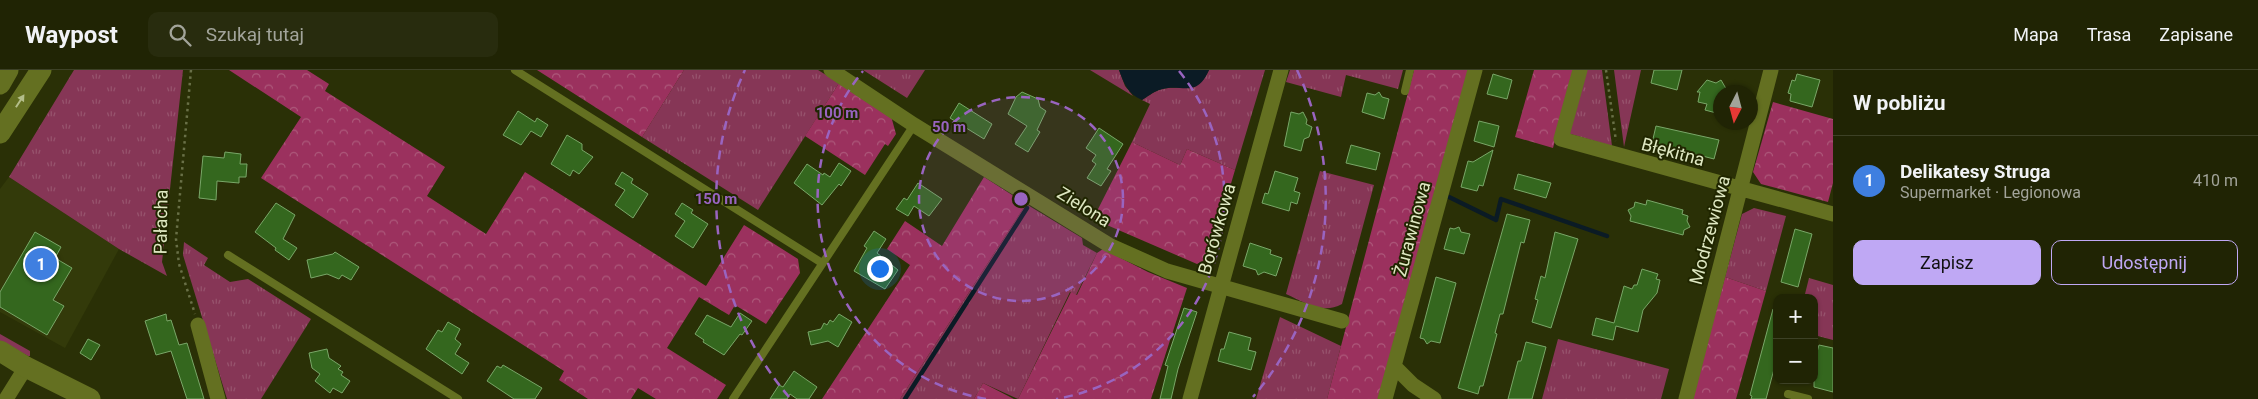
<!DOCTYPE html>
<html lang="pl">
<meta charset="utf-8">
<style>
body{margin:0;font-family:Roboto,sans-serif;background:#282c0e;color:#f1f3f6}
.controls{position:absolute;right:15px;bottom:15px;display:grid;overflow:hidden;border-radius:10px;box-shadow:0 1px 4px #0004}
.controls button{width:45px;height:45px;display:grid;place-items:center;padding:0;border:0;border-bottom:1px solid #3d4126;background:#202404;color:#f1f3f6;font:25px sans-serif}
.compass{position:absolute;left:1713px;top:15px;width:45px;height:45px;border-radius:50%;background:#202404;box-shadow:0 1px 4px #0004;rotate:186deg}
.you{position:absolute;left:879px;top:198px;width:18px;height:18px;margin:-12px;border:4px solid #fff;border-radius:50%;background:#1a73e8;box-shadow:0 0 0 8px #1a73e833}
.badge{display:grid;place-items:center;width:32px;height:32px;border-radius:50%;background:#bfa8f4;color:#fff;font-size:16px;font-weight:700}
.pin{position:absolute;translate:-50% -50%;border:2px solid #fff;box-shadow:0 1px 5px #0006}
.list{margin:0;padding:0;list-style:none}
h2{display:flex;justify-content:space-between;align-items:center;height:65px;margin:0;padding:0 20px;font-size:21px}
h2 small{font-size:16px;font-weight:400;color:#a2a49a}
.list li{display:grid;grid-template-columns:32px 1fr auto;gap:15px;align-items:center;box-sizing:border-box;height:90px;padding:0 20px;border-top:1px solid #3d4126}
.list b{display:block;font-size:19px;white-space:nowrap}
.list p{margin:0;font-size:16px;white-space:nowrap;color:#a2a49a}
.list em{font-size:16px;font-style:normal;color:#a2a49a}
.actions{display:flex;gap:10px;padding:15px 20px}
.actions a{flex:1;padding:11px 0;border:1px solid #bfa8f4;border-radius:10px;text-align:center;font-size:18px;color:#bfa8f4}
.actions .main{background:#bfa8f4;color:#111}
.icon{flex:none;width:28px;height:28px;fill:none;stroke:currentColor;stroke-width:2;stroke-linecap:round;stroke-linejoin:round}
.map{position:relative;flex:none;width:1833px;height:329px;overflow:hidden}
header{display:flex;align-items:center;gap:30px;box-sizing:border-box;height:70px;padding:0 25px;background:#202404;border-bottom:1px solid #3d4126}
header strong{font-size:24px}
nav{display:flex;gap:28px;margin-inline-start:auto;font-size:18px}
.search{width:350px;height:45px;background:#282c0e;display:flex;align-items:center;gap:12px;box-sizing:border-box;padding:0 18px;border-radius:10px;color:#a2a49a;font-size:19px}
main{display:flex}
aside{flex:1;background:#202404}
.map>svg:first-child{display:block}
.built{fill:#333a0a}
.grass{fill:url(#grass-tufts)}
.forest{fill:url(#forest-crowns)}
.water{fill:#0b1b25}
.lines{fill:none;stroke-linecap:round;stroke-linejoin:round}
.stream{stroke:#0b1b25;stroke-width:4.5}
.building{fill:#34671e;stroke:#79a768}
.path{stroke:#697047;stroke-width:2.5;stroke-dasharray:2.5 4;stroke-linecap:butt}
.service{stroke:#647021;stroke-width:8}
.minor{stroke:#647021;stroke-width:15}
.secondary{stroke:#647021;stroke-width:21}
.oneway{fill:#b4be8a}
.ring{fill:none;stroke:#9964c0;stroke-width:2.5;stroke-dasharray:9 6}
.labels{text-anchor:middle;stroke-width:4;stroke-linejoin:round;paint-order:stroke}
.street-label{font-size:18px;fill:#dfe8c2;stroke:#202600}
.centre{fill:#9964c0;stroke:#202600;stroke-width:2.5}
.ring-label{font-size:15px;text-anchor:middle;font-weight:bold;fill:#9964c0;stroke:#202600;stroke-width:4;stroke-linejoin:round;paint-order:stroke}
</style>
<header>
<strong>Waypost</strong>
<div class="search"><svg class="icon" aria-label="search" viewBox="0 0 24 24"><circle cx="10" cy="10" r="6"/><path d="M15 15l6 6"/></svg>Szukaj tutaj</div>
<nav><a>Mapa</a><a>Trasa</a><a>Zapisane</a></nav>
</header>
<main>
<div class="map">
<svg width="1833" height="329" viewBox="0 0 1833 329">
<defs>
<pattern id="grass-tufts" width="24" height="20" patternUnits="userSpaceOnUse" patternTransform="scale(1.25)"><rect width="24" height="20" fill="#863656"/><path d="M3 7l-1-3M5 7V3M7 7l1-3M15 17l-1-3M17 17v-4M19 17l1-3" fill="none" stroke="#97536d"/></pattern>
<pattern id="forest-crowns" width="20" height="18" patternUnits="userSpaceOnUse" patternTransform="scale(1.25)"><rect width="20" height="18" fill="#9b315e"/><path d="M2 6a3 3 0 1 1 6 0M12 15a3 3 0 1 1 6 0" fill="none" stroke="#ad597b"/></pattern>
</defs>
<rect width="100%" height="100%" fill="#2a3006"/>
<!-- built -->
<path class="built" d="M9,107L119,179L65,278L0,242V119Z"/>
<!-- grass -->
<path class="grass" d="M74,0H183L162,192L167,206L119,179L9,107Z
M684,0H818L839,13L758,140L642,67Z
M863,0H925L907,28Z
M1090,0H1119L1125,16L1133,26Z
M1209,0H1265L1235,100L1187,79L1180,95L1132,72L1150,34L1142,30C1147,27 1153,22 1159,20C1180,13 1196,28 1209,0Z
M1290,0H1403L1398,19L1346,5L1341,27L1286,12Z
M1583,0H1602L1612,76L1567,63Z
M1614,0H1641L1624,77Z
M1320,101L1374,115L1342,234C1322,245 1304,232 1286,224Z
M1026,134L1082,168L1083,175L1097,183L1076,225L1070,222L1018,329L983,313L974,329H900Z
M1754,138L1786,146L1766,221L1725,207L1742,144Z
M184,172L208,188L204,195L230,212L248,209L311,249L261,329H227L183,185Z
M1809,208L1833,215V270L1814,265V228H1804Z
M1280,247L1341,276L1327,329H1256Z
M0,264L30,281V286H28L0,271Z
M1558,269L1669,299L1661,329H1542Z"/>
<!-- forest -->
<path class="forest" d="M229,0H307L329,14L325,21L445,97L427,126L486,164L525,102L706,216L744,155L798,189L800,203L766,254L735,235L729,245L699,227L667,278L726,315L717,329H656L638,318L631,329H588L559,310L564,301L261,108L301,47Z
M537,0H684L642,67Z
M1414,0H1470L1381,329H1327Z
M1534,0H1574L1553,78L1515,67Z
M839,13L891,46L896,64L888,76L885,74L865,105L805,66Z
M1773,32L1833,49V113L1828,132L1761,114L1753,102Z
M1132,72L1180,95L1187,79L1235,100L1209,188L1197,194L1093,149Z
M984,107L1026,134L900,329H822L910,195L887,179L905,151L942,176Z
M1103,179L1148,202L1187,218L1151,329H1018L1071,222L1077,225L1097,183Z
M1725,207L1766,221L1736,329H1692Z
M983,313L1014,329H974Z"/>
<!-- water -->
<path class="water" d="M1119,0H1209C1196,30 1181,12 1159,20C1153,22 1147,27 1142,30C1128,24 1124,14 1119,0Z"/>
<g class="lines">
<!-- stream -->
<path class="stream" d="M1449,127L1496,150L1501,129L1607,166
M905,329L1027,138"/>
</g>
<!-- building -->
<path class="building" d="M1654,0H1682L1677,20L1651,13Z
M1493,4L1512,10L1507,29L1487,24Z
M1797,4L1820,10L1812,37L1790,31L1791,24L1788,23L1792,10L1795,11Z
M1707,10L1716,13L1721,10L1728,22H1720V44L1705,40L1707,34L1698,32L1700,22H1697Z
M1022,22L1038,29L1040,37L1046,41L1037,60L1040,62L1028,82L1015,74L1027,56L1008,44L1016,27Z
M1379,22L1382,27L1389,29L1384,49L1362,42L1367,23L1375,25Z
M959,33L992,54L984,69L950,48Z
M518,41L535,52L537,48L548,55L541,67L531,61L521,75L503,65Z
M1291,42L1299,44L1303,42L1307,50L1306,54L1312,57L1309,67L1304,69L1301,81L1284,76Z
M1479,51L1499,56L1494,77L1474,71Z
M1656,56L1719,70L1714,89L1652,73Z
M1099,58L1123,74L1107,99L1111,101L1101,116L1087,108L1096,94L1092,91L1096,85L1086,78Z
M567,65L582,74V80L593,87L579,104L573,100L570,106L551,94Z
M1351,75L1380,83L1376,100L1346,93Z
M1493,80L1483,116L1479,115L1477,121L1461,117L1468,91L1473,92Z
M225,82L241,84L240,94H247L246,107H239V113L217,111L216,130L199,128L203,86L224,88Z
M839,93L851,101L841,116L839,114L822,135L794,113L807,94L823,105L824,103L830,107Z
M1275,101L1298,108L1294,121L1300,123L1297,134L1291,132L1289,141L1262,133L1265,123L1268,124Z
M622,102L633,109L631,113L648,124L633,148L615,135L625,120L615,114Z
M1518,104L1551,113L1546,128L1514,119Z
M918,113L942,129L929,146L914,136L908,146L896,139L904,128L907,130Z
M1647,130L1683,140L1682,144L1688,146L1687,151L1690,157L1684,160L1683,165L1630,151L1631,146L1628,140L1634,137L1635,132L1646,135Z
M276,133L295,145L283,169L297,178L289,190L275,180L276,178L255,162Z
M682,133L693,140L691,143L708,154L693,178L675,166L685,151L675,144Z
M1507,144L1530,150L1524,173L1521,172L1503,244H1500L1495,263L1497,264L1483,316H1480L1478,324L1458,318Z
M1459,157L1461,162L1470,164L1464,184L1444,179L1450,158L1454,159Z
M1795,159L1812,164L1798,217L1781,212Z
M874,161L886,169L877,183L898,200L885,219L854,201L867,178L864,176Z
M35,162L61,177L55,188L72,198L53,230L64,236L47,265L0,237V222Z
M1555,162L1578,169L1551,258L1532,252L1538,230L1535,229L1541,206L1545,208Z
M1250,173L1271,180L1270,184L1282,188L1276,206L1264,202L1258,205L1256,200L1243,196Z
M335,182L359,197L351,210L342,205L339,209L327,204L311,208L307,190L333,184Z
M1642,199L1658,204L1656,209L1660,210L1657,223L1643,240L1638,262L1616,256L1613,270L1592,265L1596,248L1614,253L1624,216L1632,219L1634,215H1637Z
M1436,207L1456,213L1440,273L1431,271L1427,274L1424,269L1420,268Z
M1184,238L1197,242L1178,299L1171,329H1160L1168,296L1165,295Z
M1773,239H1777V288L1766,329H1751L1752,326L1750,325Z
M740,243L752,251L742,265L740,264L724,285L703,272L704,270L695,264L707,245L731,257Z
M166,244L167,251L171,250L179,275L187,273L204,329H187L171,281L156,285L145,251Z
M839,244L852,252L838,277L828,271L811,275L808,262L821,259L824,253L827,255L830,250L833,252Z
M448,252L460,259L455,269L461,274L455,284L469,293L462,304L426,279L438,260L442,262Z
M1229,262L1251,268L1248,280L1256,282L1251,300L1218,291L1221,279H1224Z
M88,269L100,275L91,290L80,283Z
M1526,272L1546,277L1532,329H1508L1518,291H1521Z
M1819,275L1833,278V322L1814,317V293Z
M327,279L329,288L341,296L338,299L343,302L341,305L350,311L342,323L333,318L330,323L315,311L320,304L312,298L309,283Z
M503,295L542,318L535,329H514L487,311L497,296L501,298Z
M794,301L817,317L809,329H797L790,324L787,329H770L779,315L783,317Z"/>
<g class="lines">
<!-- path -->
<path class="path" d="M191,0L176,169L179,194L195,244
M1606,0L1616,71"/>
<!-- service -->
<path class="service" d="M515,0L822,193
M1405,21L1410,0
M228,185L458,329
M1788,324L1808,329
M733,329L914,55"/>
<!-- minor -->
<path class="minor" d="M831,0L914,55L1109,175L1167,201L1342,251
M1580,0L1561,69L1833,144
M198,255L218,329
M1394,296L1413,315L1434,329
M6,329L26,297
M1190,329L1281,0
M1385,329L1475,0
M1686,329L1771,0"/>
<!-- secondary -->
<path class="secondary" d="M0,14L8,0
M0,63L41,0
M0,281L26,297L90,329"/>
</g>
<!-- one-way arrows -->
<defs><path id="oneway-solid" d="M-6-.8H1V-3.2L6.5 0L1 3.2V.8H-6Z" transform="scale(1.25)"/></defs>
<use class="oneway" href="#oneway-solid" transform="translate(20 31) rotate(-57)"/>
<!-- distance rings -->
<circle cx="1021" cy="129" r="102" fill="#9964c0" fill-opacity=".12"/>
<g class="ring">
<circle cx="1021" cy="129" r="102"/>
<path d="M986 329A203 203 0 0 1 863 1M1179 1A203 203 0 0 1 1056 329"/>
<path d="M789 327A305 305 0 0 1 745 0M1297 0A305 305 0 0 1 1253 327"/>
</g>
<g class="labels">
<!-- street labels -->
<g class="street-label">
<text transform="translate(1673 82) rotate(15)" y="6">Błękitna</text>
<text transform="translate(1084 137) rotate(32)" y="6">Zielona</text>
<text transform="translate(161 152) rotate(-89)" y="6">Pałacha</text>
<text transform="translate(1217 159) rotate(-74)" y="6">Borówkowa</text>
<text transform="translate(1412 159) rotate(-75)" y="6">Żurawinowa</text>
<text transform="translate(1710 160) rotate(-75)" y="6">Modrzewiowa</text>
</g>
</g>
<circle cx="1021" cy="129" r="8" class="centre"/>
<g class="ring-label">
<text x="837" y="48">100 m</text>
<text x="949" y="62">50 m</text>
<text x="716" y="134">150 m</text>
</g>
</svg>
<div class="controls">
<button>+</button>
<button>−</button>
</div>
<svg class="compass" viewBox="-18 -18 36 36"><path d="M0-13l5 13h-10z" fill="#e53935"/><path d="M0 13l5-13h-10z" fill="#a2a49a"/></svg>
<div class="you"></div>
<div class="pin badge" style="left:41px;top:194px;background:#3f7fe0">1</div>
</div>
<aside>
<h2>W pobliżu<small></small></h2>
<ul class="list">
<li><span class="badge" style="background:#3f7fe0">1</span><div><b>Delikatesy Struga</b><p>Supermarket · Legionowa</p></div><em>410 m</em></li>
</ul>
<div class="actions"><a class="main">Zapisz</a><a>Udostępnij</a></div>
</aside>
</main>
